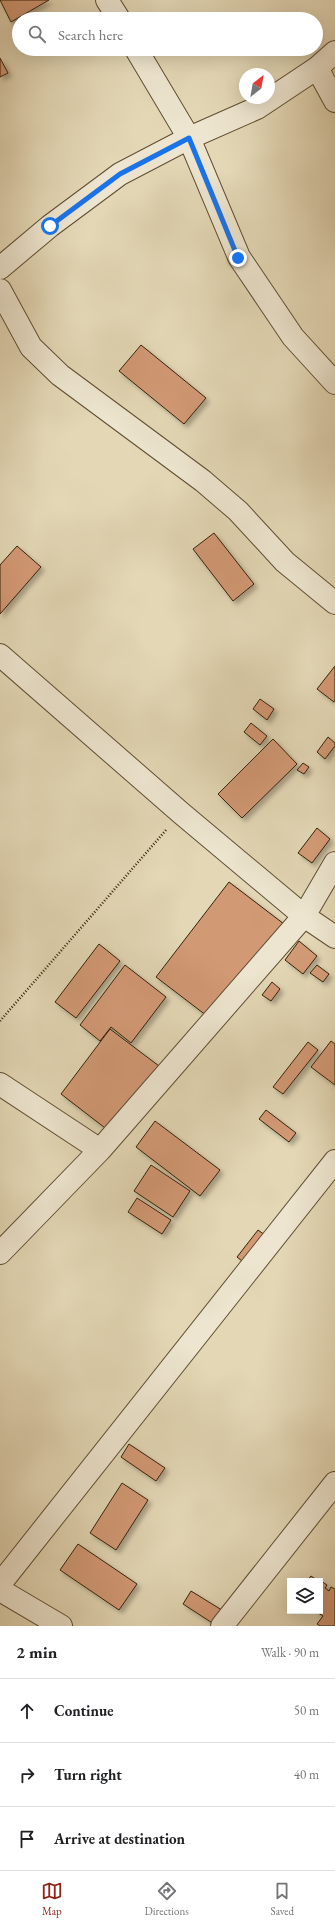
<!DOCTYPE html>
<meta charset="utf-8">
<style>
body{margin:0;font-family:"EB Garamond",serif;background:#f6f6f6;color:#202124}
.controls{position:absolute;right:12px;bottom:12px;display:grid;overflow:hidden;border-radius:0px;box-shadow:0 4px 16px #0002}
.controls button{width:36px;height:36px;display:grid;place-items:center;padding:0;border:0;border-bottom:1px solid #e0e0e0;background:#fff;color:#202124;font:20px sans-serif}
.compass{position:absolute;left:239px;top:68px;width:36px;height:36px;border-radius:50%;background:#fff;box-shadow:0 4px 16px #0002;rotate:31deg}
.stop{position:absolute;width:12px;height:12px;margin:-9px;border:3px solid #1a73e8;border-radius:50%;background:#fff}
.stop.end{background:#1a73e8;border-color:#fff;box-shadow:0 1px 4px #0008}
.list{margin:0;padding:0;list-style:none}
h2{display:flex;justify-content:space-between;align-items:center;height:52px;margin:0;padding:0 16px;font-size:17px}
h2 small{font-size:13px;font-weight:400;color:#757577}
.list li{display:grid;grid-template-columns:26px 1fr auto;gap:12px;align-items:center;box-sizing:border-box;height:64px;padding:0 16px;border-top:1px solid #e0e0e0}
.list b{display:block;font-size:15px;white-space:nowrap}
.list em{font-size:13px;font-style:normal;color:#757577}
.icon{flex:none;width:22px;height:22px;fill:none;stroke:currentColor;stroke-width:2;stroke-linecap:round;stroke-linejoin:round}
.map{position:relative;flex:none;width:335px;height:1626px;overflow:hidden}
.search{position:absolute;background:#fff;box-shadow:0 4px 16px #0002;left:12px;right:12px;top:12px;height:44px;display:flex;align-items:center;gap:10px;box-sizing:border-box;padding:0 14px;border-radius:22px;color:#757577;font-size:15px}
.sheet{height:244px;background:#fff}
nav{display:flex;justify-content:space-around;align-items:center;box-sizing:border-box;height:56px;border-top:1px solid #e0e0e0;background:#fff;font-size:11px;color:#757577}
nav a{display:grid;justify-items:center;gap:2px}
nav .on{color:#8f2418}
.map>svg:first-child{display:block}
.building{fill:#d29974;stroke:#342108;filter:url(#shadow)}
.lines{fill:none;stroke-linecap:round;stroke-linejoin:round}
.minor-casing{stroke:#604e33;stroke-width:24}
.path{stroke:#342108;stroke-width:2.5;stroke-dasharray:1 2;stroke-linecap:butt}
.minor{stroke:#ede5cf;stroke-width:22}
.route{stroke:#1a73e8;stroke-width:5}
</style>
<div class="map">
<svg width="335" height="1626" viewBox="0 0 335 1626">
<defs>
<filter id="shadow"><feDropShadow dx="3.5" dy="3.5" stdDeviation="2" flood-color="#0004"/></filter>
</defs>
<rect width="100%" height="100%" fill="#e3d7b5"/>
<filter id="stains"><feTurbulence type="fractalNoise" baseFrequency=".005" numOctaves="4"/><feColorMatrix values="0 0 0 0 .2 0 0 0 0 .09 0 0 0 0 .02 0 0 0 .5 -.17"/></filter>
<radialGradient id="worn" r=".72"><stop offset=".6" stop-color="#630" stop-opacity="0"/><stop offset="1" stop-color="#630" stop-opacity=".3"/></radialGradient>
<!-- building -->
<path class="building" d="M0,0H49L11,22Z
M0,58L8,73L0,77Z
M141,345L206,398L184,424L119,371Z
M214,533L254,584L233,601L193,549Z
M17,546L41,567L0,614V565Z
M335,666V700L334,702L317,689Z
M260,699L274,709L267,720L253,709Z
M251,723L267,736L260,745L244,732Z
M328,737L335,743V746L325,759L317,752Z
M273,739L297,764L242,818L218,794Z
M303,763L309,767L304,774L297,770Z
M317,828L330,839L312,863L298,853Z
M229,882L284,924L211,1019L156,977Z
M299,941L317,956L303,974L285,960Z
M99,944L120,961L76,1018L55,1002Z
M125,965L166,997L131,1043L111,1027L100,1041L80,1025Z
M317,965L329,974L323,982L310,973Z
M272,982L280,989L271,1001L262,995Z
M110,1029L159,1066L109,1131L61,1094Z
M331,1041L335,1044V1085L311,1067Z
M308,1042L318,1050L283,1094L273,1087Z
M266,1110L296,1133L289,1142L259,1119Z
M155,1121L220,1170L200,1196L136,1147Z
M151,1165L190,1191L173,1217L134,1191Z
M137,1198L171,1220L162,1234L128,1212Z
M258,1230L269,1238L247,1265L237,1257Z
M129,1444L165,1468L156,1481L121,1457Z
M122,1483L148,1500L116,1550L90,1533Z
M78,1544L137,1584L119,1610L60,1570Z
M311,1576L317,1580L316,1581H307Z
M321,1581L327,1585L325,1588L329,1591L331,1587L335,1589V1626H320L317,1624L323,1616L315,1611H320Z
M191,1591L225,1612L217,1626L183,1604Z"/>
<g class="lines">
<defs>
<path id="minor" d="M107,0L119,19
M136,49L189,138L239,257L293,337L335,383
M317,68L335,101
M0,268L50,226L120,174L189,138L257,108L317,68L335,52
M0,290L31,347L60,375L203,481L238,511L285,562L335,603
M0,655L181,813L304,916L335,937
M0,1084L100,1150
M0,1253L100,1150L304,916L335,863
M0,1584L335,1161
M0,1590L61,1626
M222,1626L335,1483"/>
</defs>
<!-- minor casing -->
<use href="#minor" class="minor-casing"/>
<!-- path -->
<path class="path" d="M0,1021L166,830"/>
<!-- minor -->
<use href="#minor" class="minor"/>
</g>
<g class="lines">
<!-- route -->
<path class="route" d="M50,226L120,174L189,138L238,258"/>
</g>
<rect width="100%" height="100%" filter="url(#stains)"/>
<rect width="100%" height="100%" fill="url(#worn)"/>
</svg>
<div class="controls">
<button><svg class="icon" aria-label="layers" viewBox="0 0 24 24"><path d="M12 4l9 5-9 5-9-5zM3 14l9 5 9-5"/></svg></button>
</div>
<svg class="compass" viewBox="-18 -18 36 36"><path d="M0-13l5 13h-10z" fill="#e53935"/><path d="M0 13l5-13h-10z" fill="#757577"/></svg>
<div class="stop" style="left:50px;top:226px"></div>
<div class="stop end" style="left:238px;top:258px"></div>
<div class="search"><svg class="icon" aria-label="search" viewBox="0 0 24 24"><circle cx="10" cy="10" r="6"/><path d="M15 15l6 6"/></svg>Search here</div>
</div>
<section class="sheet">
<h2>2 min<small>Walk · 90 m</small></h2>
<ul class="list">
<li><svg class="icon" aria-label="ahead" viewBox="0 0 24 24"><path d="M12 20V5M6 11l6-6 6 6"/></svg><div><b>Continue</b></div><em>50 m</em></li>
<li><svg class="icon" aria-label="right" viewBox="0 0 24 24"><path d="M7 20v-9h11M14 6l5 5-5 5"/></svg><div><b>Turn right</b></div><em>40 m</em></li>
<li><svg class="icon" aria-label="arrive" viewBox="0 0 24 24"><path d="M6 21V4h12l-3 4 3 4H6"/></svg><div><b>Arrive at destination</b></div></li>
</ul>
</section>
<nav>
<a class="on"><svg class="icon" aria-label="map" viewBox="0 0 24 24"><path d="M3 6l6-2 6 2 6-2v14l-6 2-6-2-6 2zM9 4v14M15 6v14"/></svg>Map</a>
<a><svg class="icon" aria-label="directions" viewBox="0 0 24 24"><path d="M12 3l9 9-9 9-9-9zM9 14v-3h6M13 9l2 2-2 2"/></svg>Directions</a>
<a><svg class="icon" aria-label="saved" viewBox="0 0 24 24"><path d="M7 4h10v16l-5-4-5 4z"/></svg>Saved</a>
</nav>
